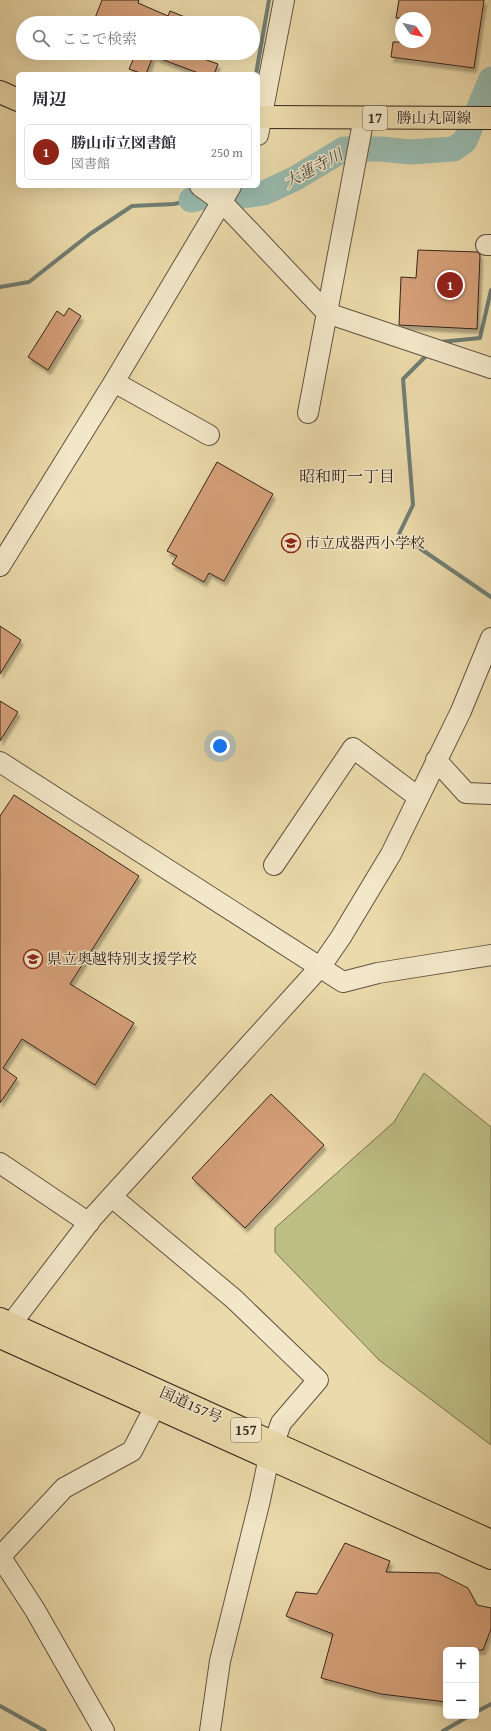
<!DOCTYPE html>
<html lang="ja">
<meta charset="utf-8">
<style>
body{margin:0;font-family:"Gentium Book Plus","Noto Serif JP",serif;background:#f2f2f3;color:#2b2b33}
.controls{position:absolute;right:12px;bottom:12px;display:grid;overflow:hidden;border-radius:6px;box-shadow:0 4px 16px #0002}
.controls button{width:36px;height:36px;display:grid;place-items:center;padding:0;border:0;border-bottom:1px solid #e1e1e2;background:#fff;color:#2b2b33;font:20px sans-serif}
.compass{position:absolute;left:395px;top:12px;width:36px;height:36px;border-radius:50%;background:#fff;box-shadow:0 4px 16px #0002;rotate:124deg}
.you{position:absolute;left:220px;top:746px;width:14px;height:14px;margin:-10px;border:3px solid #fff;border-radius:50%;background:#1a73e8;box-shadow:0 0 0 6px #1a73e833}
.badge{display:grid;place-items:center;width:26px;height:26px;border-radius:50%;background:#8f2418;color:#fff;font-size:13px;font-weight:700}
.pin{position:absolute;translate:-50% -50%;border:2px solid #fff;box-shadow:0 1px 4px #0006}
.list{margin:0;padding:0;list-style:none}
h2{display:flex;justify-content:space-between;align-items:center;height:52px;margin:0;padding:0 16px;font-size:17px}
h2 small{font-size:13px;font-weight:400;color:#7c7c81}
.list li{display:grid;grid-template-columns:26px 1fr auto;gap:12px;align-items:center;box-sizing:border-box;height:56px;margin:0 8px 8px;padding:0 8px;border:1px solid #e1e1e2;border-radius:6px}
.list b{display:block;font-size:15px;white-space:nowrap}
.list p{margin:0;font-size:13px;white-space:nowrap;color:#7c7c81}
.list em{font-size:13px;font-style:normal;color:#7c7c81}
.icon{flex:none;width:22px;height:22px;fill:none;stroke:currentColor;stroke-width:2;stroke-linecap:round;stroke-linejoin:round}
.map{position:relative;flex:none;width:491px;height:1731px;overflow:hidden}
.search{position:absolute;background:#fff;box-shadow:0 4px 16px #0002;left:16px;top:16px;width:244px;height:44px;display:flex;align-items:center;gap:10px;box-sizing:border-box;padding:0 14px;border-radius:22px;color:#7c7c81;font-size:15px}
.panel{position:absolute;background:#fff;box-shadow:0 4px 16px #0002;left:16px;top:72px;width:244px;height:116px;border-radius:6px}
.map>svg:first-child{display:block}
.green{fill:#bdbe84;stroke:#797150}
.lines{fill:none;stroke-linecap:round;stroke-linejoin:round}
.stream{stroke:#707e74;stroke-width:4}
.river{stroke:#98baae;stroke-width:25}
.building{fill:#d5a079;stroke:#35241d;filter:url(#shadow)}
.minor-casing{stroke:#625240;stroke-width:22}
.major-casing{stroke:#35241d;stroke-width:24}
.highway-casing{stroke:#35241d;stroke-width:24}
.minor{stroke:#f2e7c8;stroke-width:20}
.major{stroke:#ebdaab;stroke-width:22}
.highway{stroke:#ebdaab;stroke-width:22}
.labels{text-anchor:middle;stroke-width:3;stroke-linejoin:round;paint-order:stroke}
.shield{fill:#f2e7c8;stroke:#6e5e50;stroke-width:1}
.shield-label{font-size:14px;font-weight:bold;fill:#35241d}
.street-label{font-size:15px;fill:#35241d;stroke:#f2e7c8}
.poi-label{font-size:15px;fill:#35241d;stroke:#f2e7c8;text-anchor:start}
.water-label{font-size:16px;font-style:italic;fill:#4e4a41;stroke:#f2e7c8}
.neighbourhood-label{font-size:16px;fill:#35241d;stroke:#f2e7c8}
</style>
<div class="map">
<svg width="491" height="1731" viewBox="0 0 491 1731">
<defs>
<filter id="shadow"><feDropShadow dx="2.5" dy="4.5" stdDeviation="1" flood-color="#0004"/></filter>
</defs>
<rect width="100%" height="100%" fill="#ebdaab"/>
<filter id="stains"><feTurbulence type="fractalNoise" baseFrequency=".005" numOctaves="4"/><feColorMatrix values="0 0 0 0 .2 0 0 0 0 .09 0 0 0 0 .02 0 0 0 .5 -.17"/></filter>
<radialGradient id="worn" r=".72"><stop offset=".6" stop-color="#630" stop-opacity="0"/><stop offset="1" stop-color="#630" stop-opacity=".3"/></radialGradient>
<!-- green -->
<path class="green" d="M424,1073L491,1127V1445L379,1360L275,1252V1228L394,1122Z"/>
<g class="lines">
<!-- stream -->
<path class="stream" d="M256,74L269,0
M0,287L29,282L90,234L132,206L174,204L191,200L199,193
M440,342L480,338L491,290
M428,354L403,379L413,505L399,534L491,597
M0,1706L45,1731
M476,1712L491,1704
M443,1731L469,1716"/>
<!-- river -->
<path class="river" d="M191,200L223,192L243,196L264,193L296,178L344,149H381L410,152L454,149L465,141L491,79"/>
</g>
<!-- building -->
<path class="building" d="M102,0H139L138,3L168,16L170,11L200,23H93Z
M399,0H484L474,68L391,57L393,42H425V18H396Z
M136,53H187L218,64L214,74H201L153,56L146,74H143L129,69Z
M418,250L478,252L480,255L477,329L399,325L401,277L416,278Z
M69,308L81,316L48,370L28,357L57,311L64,316Z
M217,462L273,494L224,581L209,573L204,582L172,564L177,556L167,551Z
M0,626L21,640L0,674Z
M0,701L18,712L0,741Z
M14,795L139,876L70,984L134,1023L95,1085L22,1039L3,1068L17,1078L0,1103V816Z
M271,1094L324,1145L245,1228L192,1178Z
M345,1543L390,1561L386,1572L438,1573L468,1588L477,1605L491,1608V1629L483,1650H446V1702L381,1694L321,1678L333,1634L286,1616L296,1592L317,1594Z"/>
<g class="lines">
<defs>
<path id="minor" d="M258,135L284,0
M200,186L221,201L327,313L491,368
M486,245H491
M114,382L209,435
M308,413L364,117
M0,566L114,382L231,186
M436,760L466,793L491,794
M0,762L343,982L378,973L491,955
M274,865L353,748L418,797
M0,1163L89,1223
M112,1197L234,1299L318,1380L281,1423L269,1457L260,1500L220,1661L210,1731
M1,1337L93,1217L321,966L341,937L391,854L461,711L491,638
M0,1556L35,1610L104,1731
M0,1557L64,1488L132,1451L162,1393"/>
<path id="major" d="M0,92L18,100
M258,117L491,118"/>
<path id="highway" d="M0,1319L491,1541
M0,1337L491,1558"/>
</defs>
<!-- minor casing -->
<use href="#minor" class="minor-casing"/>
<!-- major casing -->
<use href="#major" class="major-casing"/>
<!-- highway casing -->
<use href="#highway" class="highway-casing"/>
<!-- minor -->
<use href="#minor" class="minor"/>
<!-- major -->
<use href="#major" class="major"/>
<!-- highway -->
<use href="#highway" class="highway"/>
</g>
<!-- icons -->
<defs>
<symbol id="school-ring" viewBox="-11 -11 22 22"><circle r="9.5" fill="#f2e7c8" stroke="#8f2418" stroke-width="1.5"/><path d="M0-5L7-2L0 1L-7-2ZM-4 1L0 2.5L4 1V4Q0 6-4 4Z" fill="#8f2418"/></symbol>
</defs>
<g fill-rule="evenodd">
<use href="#school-ring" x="280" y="532" width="22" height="22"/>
<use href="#school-ring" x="22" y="948" width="22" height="22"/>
</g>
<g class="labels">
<!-- shield labels -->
<g class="shield">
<rect x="363" y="106" width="24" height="24" rx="3"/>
<rect x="231" y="1418" width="30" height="24" rx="3"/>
</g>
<g class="shield-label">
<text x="375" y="123">17</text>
<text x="246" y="1435">157</text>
</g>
<!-- street labels -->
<g class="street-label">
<text x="434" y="123">勝山丸岡線</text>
<text transform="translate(191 1405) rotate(24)" y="5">国道157号</text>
</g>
<!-- poi labels -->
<g class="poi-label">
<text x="305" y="548">市立成器西小学校</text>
<text x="47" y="964">県立奥越特別支援学校</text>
</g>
<!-- water labels -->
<g class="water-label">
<text transform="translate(313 168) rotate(-28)" y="6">大蓮寺川</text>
</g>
<!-- neighbourhood labels -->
<g class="neighbourhood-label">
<text x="347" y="482">昭和町一丁目</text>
</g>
</g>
<rect width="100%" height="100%" filter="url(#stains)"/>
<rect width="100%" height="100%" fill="url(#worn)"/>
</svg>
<div class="controls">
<button>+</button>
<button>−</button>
</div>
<svg class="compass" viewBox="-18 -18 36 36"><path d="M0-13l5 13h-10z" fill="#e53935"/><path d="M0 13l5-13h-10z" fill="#7c7c81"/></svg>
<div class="you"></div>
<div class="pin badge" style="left:450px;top:285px">1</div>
<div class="search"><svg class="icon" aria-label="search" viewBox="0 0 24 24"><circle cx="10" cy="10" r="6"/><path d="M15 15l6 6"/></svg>ここで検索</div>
<section class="panel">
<h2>周辺<small></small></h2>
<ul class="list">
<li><span class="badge">1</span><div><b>勝山市立図書館</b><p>図書館</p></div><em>250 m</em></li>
</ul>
</section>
</div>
